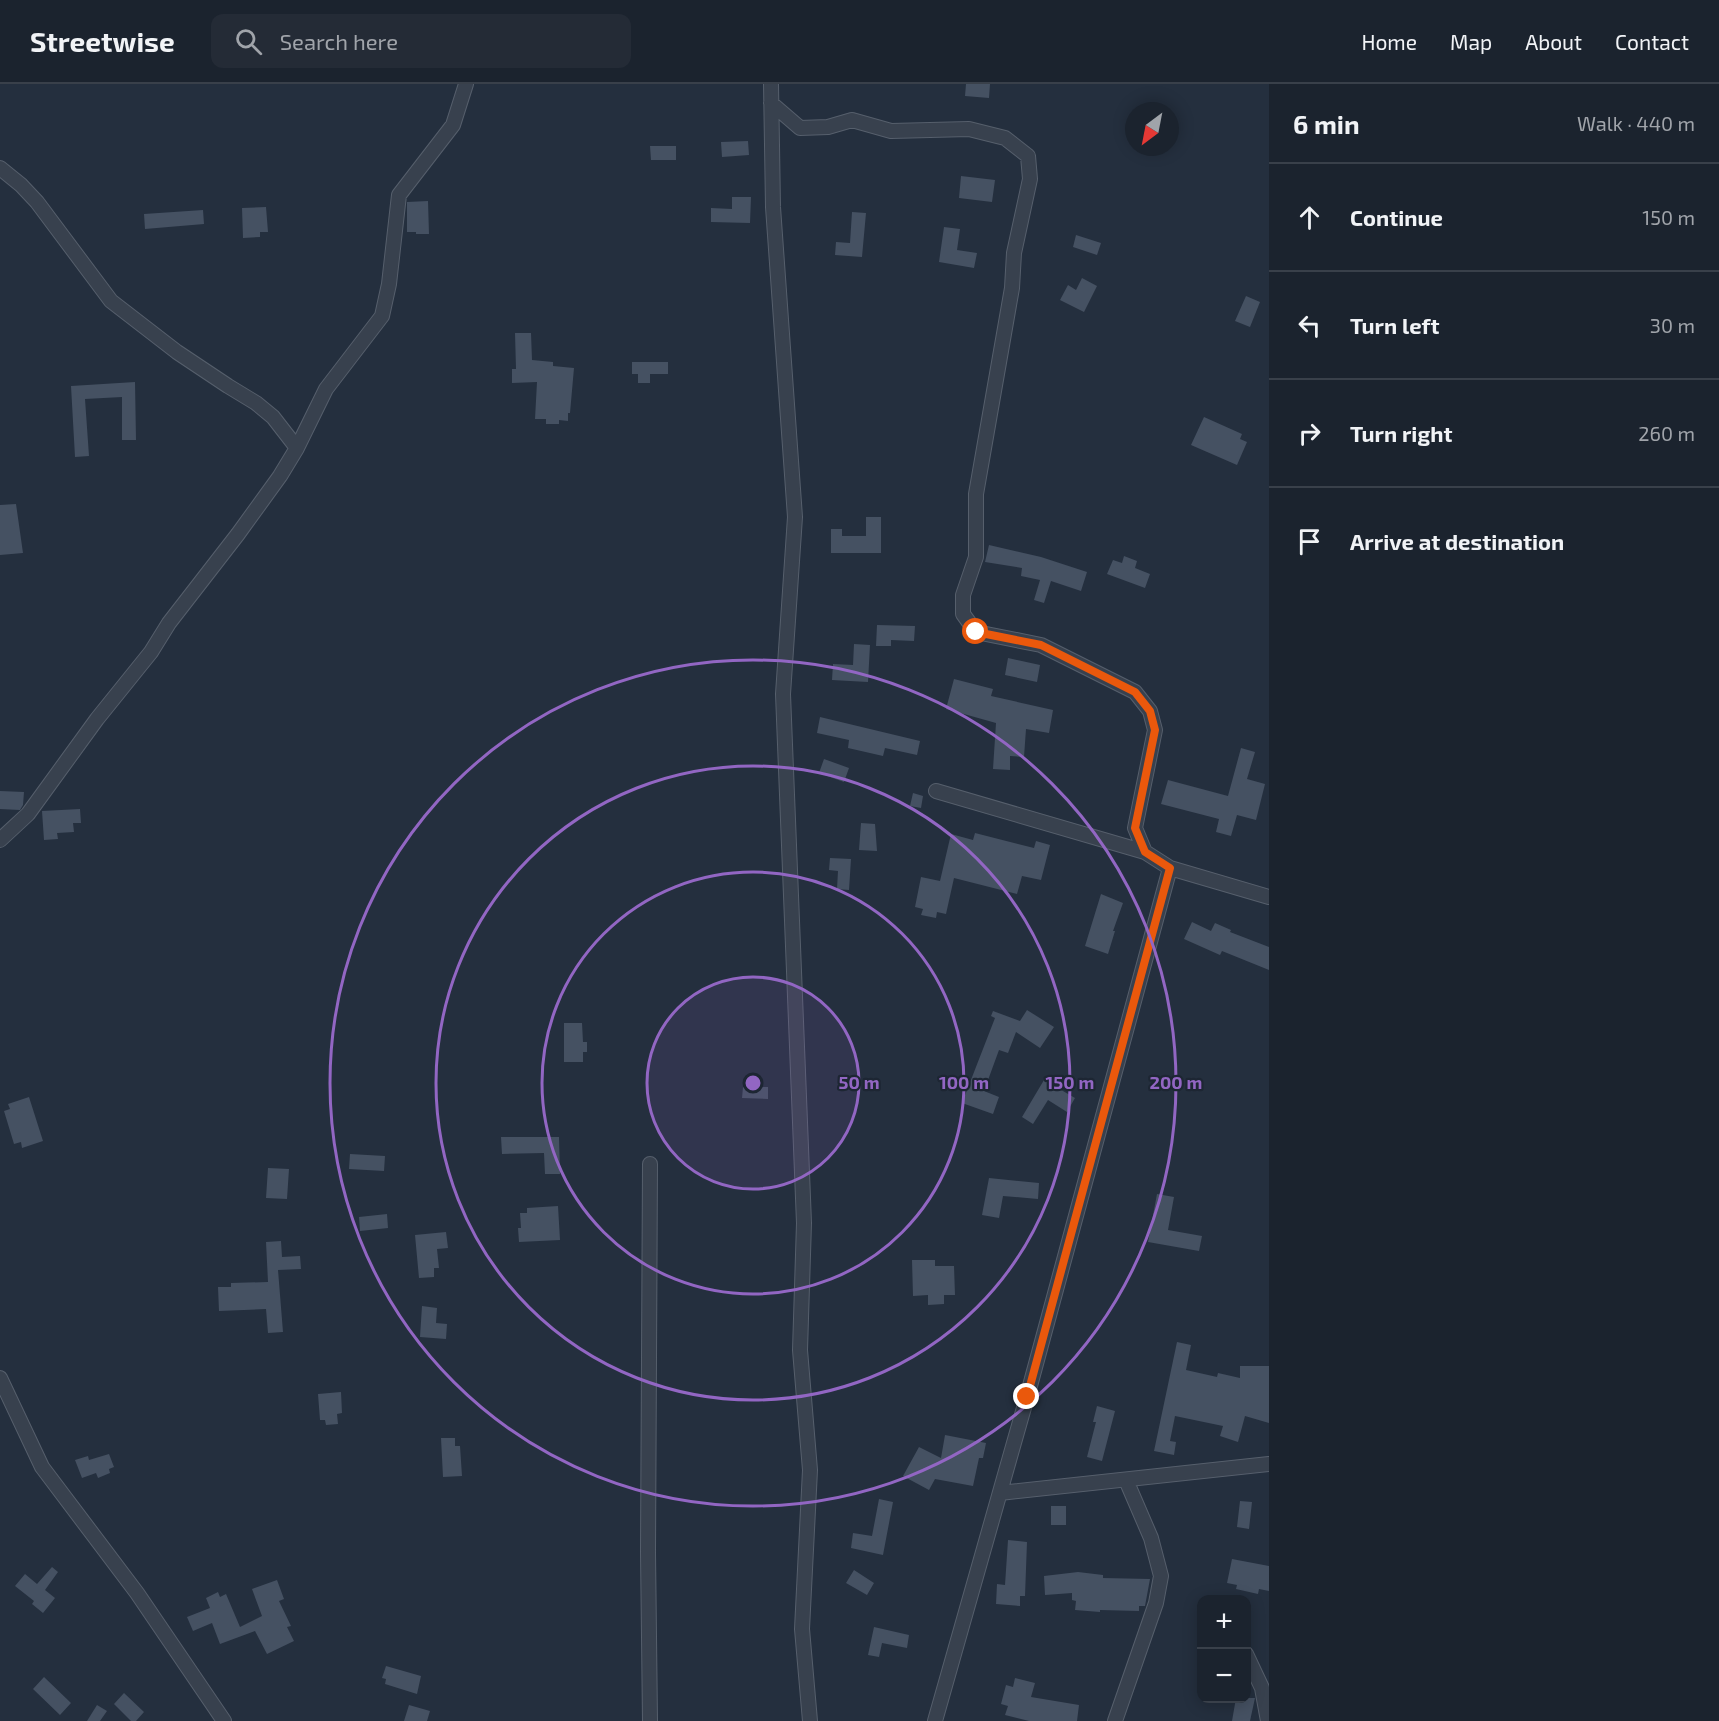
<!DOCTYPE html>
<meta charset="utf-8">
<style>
body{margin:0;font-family:"Exo 2",sans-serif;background:#242b36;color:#f1f3f6}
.controls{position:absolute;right:18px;bottom:18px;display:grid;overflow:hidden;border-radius:12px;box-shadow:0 3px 15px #0003}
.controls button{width:54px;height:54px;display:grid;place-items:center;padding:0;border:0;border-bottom:2px solid #39404a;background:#1b232e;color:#f1f3f6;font:30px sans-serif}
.compass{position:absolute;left:1125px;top:18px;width:54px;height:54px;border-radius:50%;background:#1b232e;box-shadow:0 3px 15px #0003;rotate:212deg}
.stop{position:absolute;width:18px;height:18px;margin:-14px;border:4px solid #ea580c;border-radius:50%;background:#fff}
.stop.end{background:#ea580c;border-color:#fff;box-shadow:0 2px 6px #0008}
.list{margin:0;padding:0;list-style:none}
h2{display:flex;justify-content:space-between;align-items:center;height:78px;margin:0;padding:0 24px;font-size:26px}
h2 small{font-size:20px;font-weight:400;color:#a0a4aa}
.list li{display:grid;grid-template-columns:39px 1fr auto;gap:18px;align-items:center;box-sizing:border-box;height:108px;padding:0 24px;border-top:2px solid #39404a}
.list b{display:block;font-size:22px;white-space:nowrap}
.list em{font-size:20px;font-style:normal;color:#a0a4aa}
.icon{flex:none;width:33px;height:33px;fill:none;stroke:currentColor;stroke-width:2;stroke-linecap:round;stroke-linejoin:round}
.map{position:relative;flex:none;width:1269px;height:1637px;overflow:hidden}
header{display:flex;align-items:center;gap:36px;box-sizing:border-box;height:84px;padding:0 30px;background:#1b232e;border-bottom:2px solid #39404a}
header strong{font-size:28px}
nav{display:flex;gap:33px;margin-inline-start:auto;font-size:21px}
.search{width:420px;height:54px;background:#242b36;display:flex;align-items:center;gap:15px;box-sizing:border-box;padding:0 21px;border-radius:12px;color:#a0a4aa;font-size:22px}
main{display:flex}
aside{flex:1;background:#1b232e}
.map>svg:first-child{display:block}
.building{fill:#455162}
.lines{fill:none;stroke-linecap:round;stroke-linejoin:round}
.minor-casing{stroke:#565f6c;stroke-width:16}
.minor{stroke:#38414e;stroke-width:14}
.route{stroke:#ea580c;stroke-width:8}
.ring{fill:none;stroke:#9266c3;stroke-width:3}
.centre{fill:#9266c3;stroke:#1d2633;stroke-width:3}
.ring-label{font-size:18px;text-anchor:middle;font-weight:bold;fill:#9266c3;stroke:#1d2633;stroke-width:4.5;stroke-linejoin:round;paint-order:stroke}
</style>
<header>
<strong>Streetwise</strong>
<div class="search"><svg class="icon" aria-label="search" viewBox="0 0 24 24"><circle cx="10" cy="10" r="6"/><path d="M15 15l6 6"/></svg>Search here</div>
<nav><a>Home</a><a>Map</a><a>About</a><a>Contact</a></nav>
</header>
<main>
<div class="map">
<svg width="1269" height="1637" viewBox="0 0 1269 1637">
<rect width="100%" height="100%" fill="#242f3e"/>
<!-- building -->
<path class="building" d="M966,0H990L989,14L965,12Z
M748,57L749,71L722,73L721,58Z
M650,62H676V76H651Z
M961,92L995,96L992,118L959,114Z
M732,113H751L750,139L711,138V124L732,125Z
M428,117L429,150H416V148H407V118Z
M266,123L268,148H260V153L243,154L242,124Z
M203,126L204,140L145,145L144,130Z
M852,128L866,129L862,173L835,171L836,158L850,159Z
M944,143L960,145L957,166L977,169L974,184L939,178Z
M1076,151L1101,159L1097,171L1073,163Z
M1082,194L1097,202L1084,228L1060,216L1068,201L1076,206Z
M1246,212L1260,218L1250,243L1235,237Z
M515,249H531L532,276L553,278V282L574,284L570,329H568V337L559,336V340H546V335H535L537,298L512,299V285H516Z
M632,278H668V290H650V299H638V290H632Z
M135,298L136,356H122V313L85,315L89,372L75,373L71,302Z
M1204,333L1242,350L1240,355L1247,358L1237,381L1191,361Z
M16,420L23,469L0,471V421Z
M866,433H881V469H831V445H842V452H866Z
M989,461L1041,473L1087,488L1081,507L1051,497L1044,519L1034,516L1040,496L1021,492L1022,484L985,478Z
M1124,472L1137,477L1135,484L1150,490L1145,504L1107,490L1113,476L1122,479Z
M877,541L915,542L914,557L891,556V562H876Z
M854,560L870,561L868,598L832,596L833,580L853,581Z
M1008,574L1040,581L1037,598L1005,591Z
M954,595L993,605L991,612L1053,626L1049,649L1026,645L1024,673L1010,672V686L993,685L996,639L946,625Z
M820,633L920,657L917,671L885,664L883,672L848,664L849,656L817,649Z
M1241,664L1255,668L1247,695L1265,700L1256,736L1237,731L1231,752L1216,748L1219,735L1161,720L1168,696L1228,712Z
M824,675L849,684L844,698L819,689Z
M0,707L24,708L23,721L20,726L0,725Z
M913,709L923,712L921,724L910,722Z
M80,725L81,739H73L74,748L57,749L58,755L44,756L42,727Z
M861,739L875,740L877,767L859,766Z
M975,749L1034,764L1036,757L1050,761L1041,796L1022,792L1017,810L954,794L946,830L937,828L936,834L921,831L923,825L915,823L921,793L940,797L951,750L973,756Z
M830,774L851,775L849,806L837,805L838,787L829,786Z
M1101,810L1123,819L1113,847H1115L1108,870L1085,862Z
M1192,838L1211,847L1215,839L1231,846L1230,848L1269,863V886L1222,867L1220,871L1184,855Z
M1027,926L1054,943L1040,964L1016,948L1008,969L999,966L984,1007L999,1013L993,1030L962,1019L995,934L991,932L993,927L1020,937Z
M564,939H582L583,958H587V968H583V978H564Z
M1044,996L1075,1014L1067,1028L1048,1016L1033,1040L1022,1033Z
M743,1003H768V1015L742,1014Z
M29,1013L43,1057L22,1064L21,1058L14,1060L4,1027L10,1025L8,1020Z
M501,1053H559L560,1090H545L544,1069L502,1070Z
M350,1070L385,1072L384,1087L349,1085Z
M268,1084L289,1085L287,1115L266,1114Z
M989,1094L1039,1099L1038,1115L1003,1112L999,1134L982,1131Z
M1157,1110L1174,1113L1168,1146L1202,1152L1199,1167L1148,1158Z
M558,1122L560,1156L519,1158L518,1144H521L520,1129H527V1124Z
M387,1130L388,1144L360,1147L359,1133Z
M446,1148L448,1164L437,1165L439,1184H434V1193L419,1194L415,1151Z
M281,1157L282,1173L300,1172L301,1185L278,1186L283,1248L268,1249L266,1225L219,1227L218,1203H231V1199L268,1198L266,1158Z
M912,1176H935V1182H954L955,1211H944V1220L928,1221V1211L913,1212Z
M422,1222L437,1224L436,1239L447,1240L446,1255L420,1253Z
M1177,1258L1191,1261L1186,1286L1217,1293L1218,1289L1240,1294V1282H1269V1339L1245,1332L1238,1358L1220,1352L1223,1342L1175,1332L1170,1357L1176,1358L1174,1371L1154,1367Z
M341,1308L342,1329L337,1330L338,1340L326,1341L325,1336H320L318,1310Z
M1097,1322L1115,1327L1102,1377L1087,1373L1096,1338H1093Z
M945,1351L986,1359L983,1374H979L973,1402L935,1395L929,1406L903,1392L919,1363L941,1374Z
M441,1354H455V1362H460L462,1392L443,1393Z
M109,1370L114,1383L109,1385L110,1389L98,1394L96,1389L82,1394L75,1376L88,1372L89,1376Z
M879,1415L893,1418L883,1471L851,1464L853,1449L872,1452Z
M1240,1417L1252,1418L1249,1445L1237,1443Z
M1051,1422H1066V1441H1051Z
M1008,1456L1027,1458L1025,1512H1020V1522L996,1520L997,1500L1005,1501Z
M1232,1475L1269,1482V1507L1259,1505L1258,1510L1236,1505L1237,1501L1227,1499Z
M52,1483L58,1488L45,1506L55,1514L43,1529L32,1520L34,1517L15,1502L25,1490L37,1500Z
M854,1486L874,1499L867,1511L846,1499Z
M1078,1488L1103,1491V1494L1150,1495L1145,1522H1139V1527L1100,1526V1528L1075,1526L1076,1517L1072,1516V1509L1045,1511L1044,1492Z
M277,1496L284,1515L279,1517L291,1542L287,1543L294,1557L267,1570L255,1547L220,1560L212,1539L193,1547L187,1533L210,1524L206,1514L218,1508L220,1513L226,1510L240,1543L262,1532L252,1505Z
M874,1543L909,1551L907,1564L882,1559L879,1573L868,1571Z
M386,1582L421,1592L417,1610L385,1600L386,1595L382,1594Z
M44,1593L71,1619L60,1631L33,1605Z
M1015,1594L1035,1599L1031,1613L1079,1621L1077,1637H1029L1005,1631L1008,1622L1001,1620L1006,1601L1013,1603Z
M124,1609L144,1628L136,1637H131L114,1620Z
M1236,1614H1255L1250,1637H1232Z
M97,1621L107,1627L100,1637H87Z
M409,1621L430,1627L427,1637H404Z"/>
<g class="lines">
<defs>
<path id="minor" d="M771,0L773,123L795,433L783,610L804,1139L800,1266L810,1386L802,1545L810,1637
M771,19L800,44L828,43L852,36L891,47L969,45L1005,54L1028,72L1030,95L1014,169L1012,204L976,410V473L963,511V530L976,548L1041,561L1135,608L1150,627L1155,646L1135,744L1145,768L1170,784L1269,813
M0,84L21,101L37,118L111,217L177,268L228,302L256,319L273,333L297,364
M936,707L1145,768
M0,756L28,730L97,635L151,568L169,539L238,450L280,392L297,364L326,305L382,232L389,200L399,111L453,41L466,0
M650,1080L648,1468L650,1637
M0,1294L42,1383L137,1509L224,1637
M1000,1409L1269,1380
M1246,1570L1262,1604L1268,1637
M935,1637L1027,1313L1170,784
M1115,1637L1156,1519L1161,1492L1151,1454L1126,1396"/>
</defs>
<!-- minor casing -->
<use href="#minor" class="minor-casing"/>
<!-- minor -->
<use href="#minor" class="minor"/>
</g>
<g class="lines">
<!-- route -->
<path class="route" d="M976,548L1041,561L1135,608L1150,627L1155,646L1135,744L1145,768L1170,784L1027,1313"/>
</g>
<!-- distance rings -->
<circle cx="753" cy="999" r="106" fill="#9266c3" fill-opacity=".12"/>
<g class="ring">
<circle cx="753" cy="999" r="106"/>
<circle cx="753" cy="999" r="211"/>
<circle cx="753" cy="999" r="317"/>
<circle cx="753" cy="999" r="423"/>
</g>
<circle cx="753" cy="999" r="9" class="centre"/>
<g class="ring-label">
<text x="859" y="1005">50 m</text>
<text x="964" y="1005">100 m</text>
<text x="1070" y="1005">150 m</text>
<text x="1176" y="1005">200 m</text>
</g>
</svg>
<div class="controls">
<button>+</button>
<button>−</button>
</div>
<svg class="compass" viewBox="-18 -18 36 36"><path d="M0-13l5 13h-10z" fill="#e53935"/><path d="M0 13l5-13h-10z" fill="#a0a4aa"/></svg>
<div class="stop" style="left:976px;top:548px"></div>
<div class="stop end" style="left:1027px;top:1313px"></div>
</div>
<aside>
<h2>6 min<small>Walk · 440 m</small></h2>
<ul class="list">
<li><svg class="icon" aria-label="ahead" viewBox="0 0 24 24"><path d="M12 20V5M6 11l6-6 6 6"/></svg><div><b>Continue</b></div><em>150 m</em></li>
<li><svg class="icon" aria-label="left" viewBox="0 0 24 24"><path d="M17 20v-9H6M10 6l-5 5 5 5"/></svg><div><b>Turn left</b></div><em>30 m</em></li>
<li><svg class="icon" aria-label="right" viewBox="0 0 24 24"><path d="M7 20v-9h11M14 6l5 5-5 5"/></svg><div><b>Turn right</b></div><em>260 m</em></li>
<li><svg class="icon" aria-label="arrive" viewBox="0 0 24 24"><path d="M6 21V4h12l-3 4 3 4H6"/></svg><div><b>Arrive at destination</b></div></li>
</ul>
</aside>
</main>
